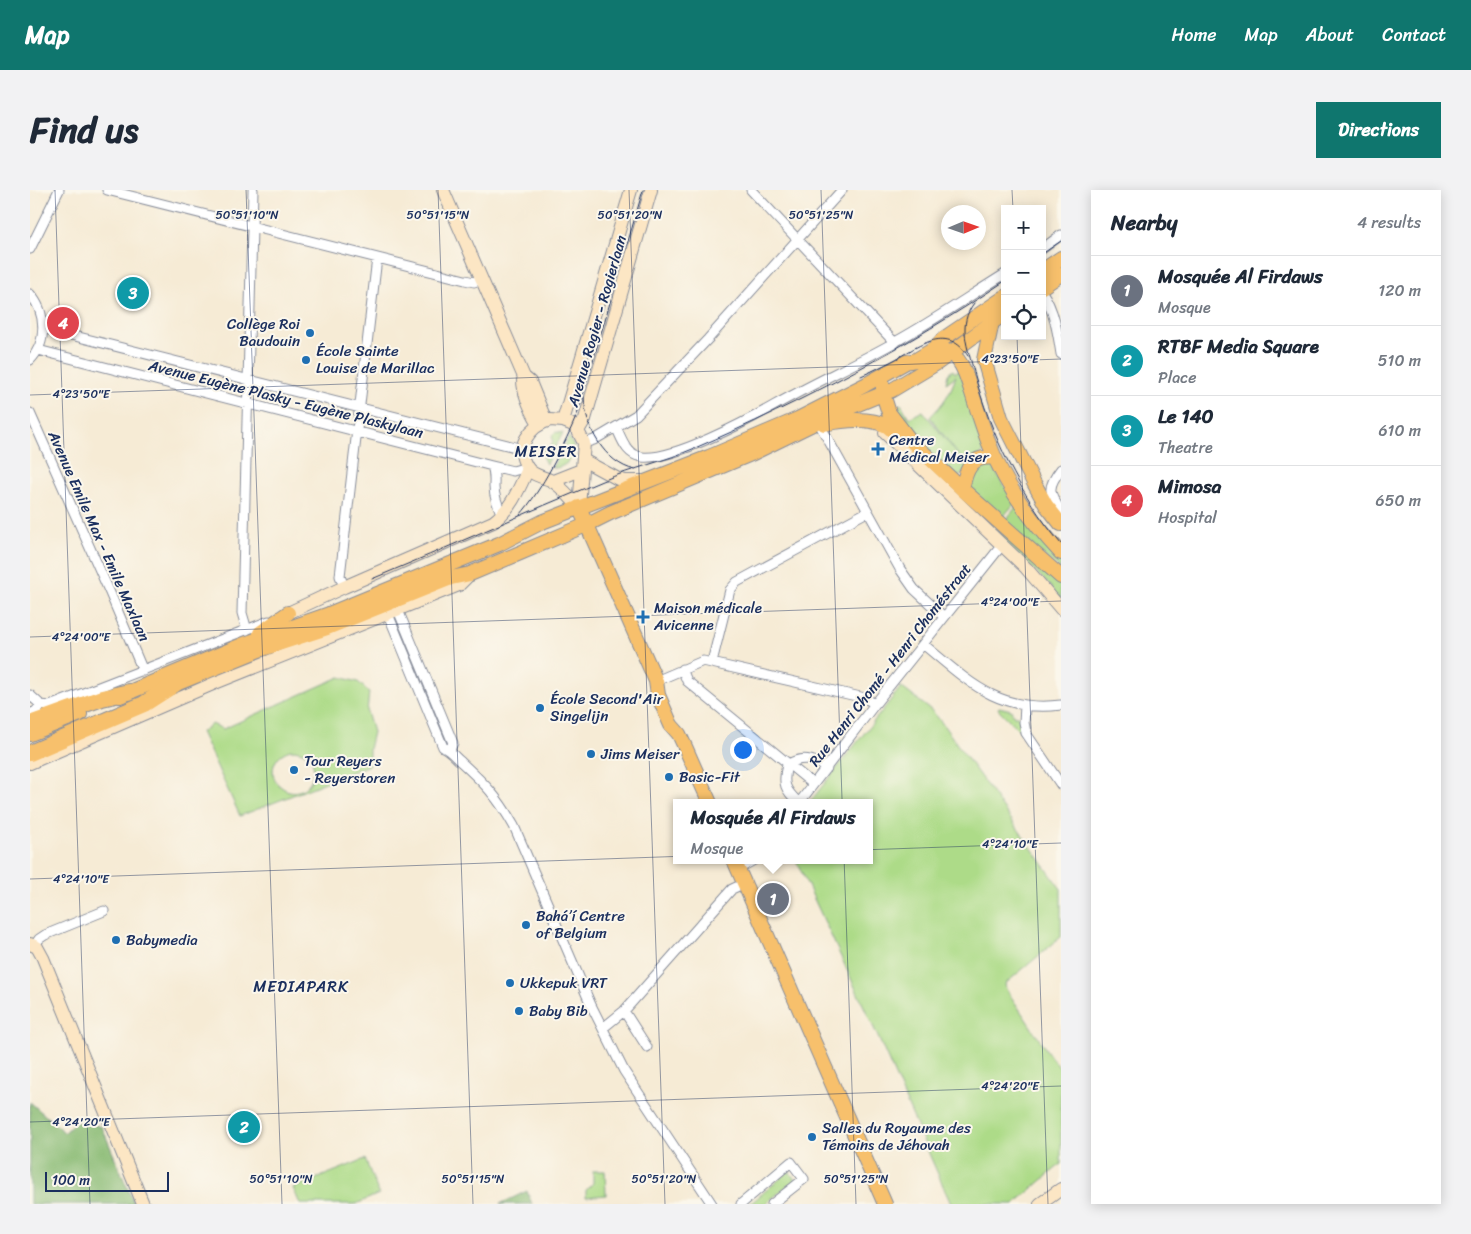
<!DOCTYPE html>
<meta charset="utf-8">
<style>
body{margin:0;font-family:Sriracha,sans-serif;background:#f2f2f3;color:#1f2937}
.controls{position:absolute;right:15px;top:15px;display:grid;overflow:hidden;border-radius:0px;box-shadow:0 2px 12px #0003}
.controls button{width:45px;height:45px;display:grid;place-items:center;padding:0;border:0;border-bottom:1px solid #e0e1e3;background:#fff;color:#1f2937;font:25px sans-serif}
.compass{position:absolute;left:911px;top:15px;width:45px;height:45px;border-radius:50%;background:#fff;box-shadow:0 2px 12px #0003;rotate:88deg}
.scale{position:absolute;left:15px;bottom:12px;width:124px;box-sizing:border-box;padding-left:5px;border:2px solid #1b2f5e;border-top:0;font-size:14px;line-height:18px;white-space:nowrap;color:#1b2f5e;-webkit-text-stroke:4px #fbf7ec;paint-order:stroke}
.you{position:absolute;left:712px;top:559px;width:18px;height:18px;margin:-12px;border:4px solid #fff;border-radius:50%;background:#1a73e8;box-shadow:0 0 0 8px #1a73e833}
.badge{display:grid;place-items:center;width:32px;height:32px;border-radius:50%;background:#0f766e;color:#fff;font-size:16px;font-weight:700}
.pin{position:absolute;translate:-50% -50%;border:2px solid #fff;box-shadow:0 1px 5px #0006}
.popup{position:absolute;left:643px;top:609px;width:200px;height:65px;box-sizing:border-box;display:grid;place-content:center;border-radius:0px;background:#fff;filter:drop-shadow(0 1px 4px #0005);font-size:16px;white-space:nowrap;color:#747a83}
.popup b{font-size:19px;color:#1f2937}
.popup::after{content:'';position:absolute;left:50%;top:100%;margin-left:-10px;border:10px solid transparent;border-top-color:#fff}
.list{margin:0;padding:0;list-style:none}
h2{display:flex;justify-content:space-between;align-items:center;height:65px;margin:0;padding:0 20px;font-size:21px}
h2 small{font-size:16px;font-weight:400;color:#747a83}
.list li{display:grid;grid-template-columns:32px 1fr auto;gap:15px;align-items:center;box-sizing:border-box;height:70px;padding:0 20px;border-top:1px solid #e0e1e3}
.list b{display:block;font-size:19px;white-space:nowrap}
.list p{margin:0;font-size:16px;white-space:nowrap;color:#747a83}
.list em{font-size:16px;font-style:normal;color:#747a83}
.icon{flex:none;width:28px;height:28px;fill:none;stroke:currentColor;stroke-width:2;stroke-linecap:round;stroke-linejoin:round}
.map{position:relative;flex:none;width:1031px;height:1014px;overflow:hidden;border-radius:0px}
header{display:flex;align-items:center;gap:30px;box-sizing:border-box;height:70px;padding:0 25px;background:#0f766e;color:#fff}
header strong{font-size:24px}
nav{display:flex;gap:28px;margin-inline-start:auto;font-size:18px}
.intro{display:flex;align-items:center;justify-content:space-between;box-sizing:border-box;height:120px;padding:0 30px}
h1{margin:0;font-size:35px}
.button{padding:12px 22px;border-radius:0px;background:#0f766e;color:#fff;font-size:18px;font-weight:700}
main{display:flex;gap:30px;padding:0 30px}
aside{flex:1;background:#fff;border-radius:0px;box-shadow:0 2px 12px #0003}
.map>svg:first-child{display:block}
.green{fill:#addb88;stroke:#648573;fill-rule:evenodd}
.forest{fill:#8abb74;stroke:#527569}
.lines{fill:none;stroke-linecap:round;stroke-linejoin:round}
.street-casing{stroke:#888d9a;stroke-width:11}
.secondary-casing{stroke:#888d9a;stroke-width:14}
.primary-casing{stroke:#888d9a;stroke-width:16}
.highway-casing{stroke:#888d9a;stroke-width:18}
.street{stroke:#fff;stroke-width:9}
.secondary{stroke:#fce6c4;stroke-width:12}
.primary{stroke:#f7c06c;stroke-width:14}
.highway{stroke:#f7c06c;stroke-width:16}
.tram{stroke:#1b2f5e;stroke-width:1}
.ticks{fill:none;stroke:#1b2f5e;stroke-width:1;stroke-opacity:0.45}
.poi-dot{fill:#1f6fb2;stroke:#fbf7ec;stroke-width:2}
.labels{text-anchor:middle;stroke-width:4;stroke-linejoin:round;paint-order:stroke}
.street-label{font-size:15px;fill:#1b2f5e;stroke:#fbf7ec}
.poi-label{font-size:15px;fill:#1b2f5e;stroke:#fbf7ec;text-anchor:start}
.neighbourhood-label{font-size:16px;letter-spacing:1px;fill:#1b2f5e;stroke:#fbf7ec}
.ticks-label{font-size:12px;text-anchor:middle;fill:#1b2f5e;stroke:#fbf7ec;stroke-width:4;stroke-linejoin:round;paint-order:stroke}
</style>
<header>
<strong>Map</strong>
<nav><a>Home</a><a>Map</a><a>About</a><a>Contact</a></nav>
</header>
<div class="intro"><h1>Find us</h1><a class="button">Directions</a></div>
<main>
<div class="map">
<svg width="1031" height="1014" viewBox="0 0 1031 1014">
<rect width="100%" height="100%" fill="#fbf7ec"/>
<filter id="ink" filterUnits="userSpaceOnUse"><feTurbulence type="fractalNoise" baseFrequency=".02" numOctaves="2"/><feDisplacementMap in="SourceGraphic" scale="10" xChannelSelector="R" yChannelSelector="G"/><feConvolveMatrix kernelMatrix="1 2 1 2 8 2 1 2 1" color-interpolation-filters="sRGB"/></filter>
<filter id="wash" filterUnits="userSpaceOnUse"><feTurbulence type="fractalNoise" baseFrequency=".0096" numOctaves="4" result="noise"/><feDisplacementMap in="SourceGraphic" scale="20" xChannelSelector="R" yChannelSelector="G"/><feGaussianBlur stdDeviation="1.12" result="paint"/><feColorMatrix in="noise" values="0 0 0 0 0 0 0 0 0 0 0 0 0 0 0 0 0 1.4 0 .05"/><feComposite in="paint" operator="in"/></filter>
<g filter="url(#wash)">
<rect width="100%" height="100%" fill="#f6ebd5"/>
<!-- green -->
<path class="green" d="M923,180L925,183L930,180L956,260L929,287L888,251L863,219L871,214L879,228L893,221L929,266L900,227C913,214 921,203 926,186L916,193L918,184Z
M526,242L533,243L516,274L513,268L512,261L514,258L521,256L523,252L522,245Z
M539,247C550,260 539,279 522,278Z
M961,274L985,313L971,329L939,298V288L946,276Z
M935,310L988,358L1031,394V409L1020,396L938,315Z
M987,316L1031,367V380L974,332Z
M310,487L328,492L339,502L337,522L343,542L339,559V575L210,626L171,542L182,534L193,539ZM261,560C298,560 285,611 256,600C252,598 247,594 245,590C239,576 248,563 261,560Z
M871,497L901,520L909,529L1031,699V747L975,794L976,799L1023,870L1031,878V974L984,1014H921L849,849L766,670H839V613H779Z
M969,517L981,520L984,526H989L990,541L968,519Z
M335,969L349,1004L326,1014H270L263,998Z
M563,981H575L576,1005L556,1007V1000L563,993Z
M759,981L765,990L735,1014H720Z"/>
<!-- forest -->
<path class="forest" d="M0,912L35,943C48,926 54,932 72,937L104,1014H0Z
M497,1001L502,1014H470Z"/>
</g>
<g filter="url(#ink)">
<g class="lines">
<defs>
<path id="street" d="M77,0L435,90L444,92L451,89
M721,0L865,153
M0,59L29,0
M1012,59L1031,45
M1012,102C1024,119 1028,144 1031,164
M0,104C16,122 18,152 0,170
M13,138L493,259
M8,160L462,276L483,281L497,277
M0,223L80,403L113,481
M790,235L870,379L884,399L914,427
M586,237C592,249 596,265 612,267C642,271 717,231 745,215C784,193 826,174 865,152C903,131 938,107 975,84
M554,253L564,250L606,225L678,149L812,0
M462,276C465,284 464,289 464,297C464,307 468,316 472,325
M1031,279C1017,297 1018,302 1031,321
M314,397L310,386L347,68
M368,420L423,553L420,560
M358,424L413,557C421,561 424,566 431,572C456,595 467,606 484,636L561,815L594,881L682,1014
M217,440L212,423L223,0
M893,454C938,491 968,523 1031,515
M682,472L700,400L707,392L837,322
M652,479L657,491L783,594
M626,491L673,471L835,508L845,514
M0,505L11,515L20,516L239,431
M995,516L994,532L996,543L1031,595
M0,524L6,521L11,515
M769,613L845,514L972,355
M769,613C755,600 752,594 757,575C772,565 783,569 797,578
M708,679L724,670
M5,755L9,749L15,745L74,721
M594,821L617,857
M573,838L594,821L702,699L715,693
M711,1014L761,972L774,989L742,1014"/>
<path id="secondary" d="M413,0L494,187L500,192L516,231
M493,190C493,205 502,222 509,234
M520,230L533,231L543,235L548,241L554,253L549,317C541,309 531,295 520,290C513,287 501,285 497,277C484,257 500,236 520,230Z
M533,231L601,0
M548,241L555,229L621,0
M855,243L996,378L1031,419
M553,270L588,289L595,291H615
M523,291L551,280
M258,423L314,397L463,332C481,319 489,299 498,279
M0,573L185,493L429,395L440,384
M0,754L7,757L13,768L113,1014
M1010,1014L1031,999"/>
<path id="primary" d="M1012,81L1031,68
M1012,97L1031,84
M962,132L954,170L971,228L1004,293L1016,315L1031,334
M915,160C932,166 937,188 942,203C947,219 952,235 958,251C974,294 1000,330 1031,363
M853,196V204L859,223L879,249L932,299L1031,387
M794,234C813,230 839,227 857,236C862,240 866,245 872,248
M932,299C936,279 941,265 965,268
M549,317L626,491L628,505L641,535L649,544L656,559L680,613
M230,443L258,423
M136,498L229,460L297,438L421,388L440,384L490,363L556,335L580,323L723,263L801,225L862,200L907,173L975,123
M90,506L217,453L299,424L469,354L512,332L679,267L768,229L835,195L876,172L886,170L904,159L913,149L975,107
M0,544L50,524
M704,670L855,1014"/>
<path id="highway" d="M0,534L72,508L99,502
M0,563L114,514L145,494"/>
</defs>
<!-- street casing -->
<use href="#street" class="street-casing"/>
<!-- secondary casing -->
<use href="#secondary" class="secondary-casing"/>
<!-- primary casing -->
<use href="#primary" class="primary-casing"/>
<!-- highway casing -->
<use href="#highway" class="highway-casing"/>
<!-- street -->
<use href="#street" class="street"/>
<!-- secondary -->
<use href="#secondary" class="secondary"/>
<!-- primary -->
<use href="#primary" class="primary"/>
<!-- highway -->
<use href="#highway" class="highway"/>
<!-- tram -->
<path class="tram" d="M1012,64L1031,51
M944,113C927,135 938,158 944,182C961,245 989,303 1031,354
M831,186C843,181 854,175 866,169C890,155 918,134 938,166
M554,207C555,237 574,273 605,280
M490,325C511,302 536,252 548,222L613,0
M342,389C419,357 495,323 572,291C603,278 635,271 665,258C774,211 877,157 975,91"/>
</g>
</g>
<!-- ticks -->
<path class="ticks" d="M25,0L60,1014M216,0L252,1014M408,0L443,1014M599,0L635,1014M791,0L826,1014M982,0L983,19M987,146L1018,1014M0,205L1031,169M0,447L1031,411M0,689L1031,653M0,932L1031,896"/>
<!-- markers -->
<g class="poi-dot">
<circle cx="280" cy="143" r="5"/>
<circle cx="276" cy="170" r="5"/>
<path d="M845.5 251.5h5v5h5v5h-5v5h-5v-5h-5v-5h5z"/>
<path d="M610.5 419.5h5v5h5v5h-5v5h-5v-5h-5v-5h5z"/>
<circle cx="510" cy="518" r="5"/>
<circle cx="561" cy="564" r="5"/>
<circle cx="264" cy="580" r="5"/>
<circle cx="639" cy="587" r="5"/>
<circle cx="496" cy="735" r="5"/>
<circle cx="86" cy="750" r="5"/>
<circle cx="480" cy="793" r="5"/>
<circle cx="489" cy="821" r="5"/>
<circle cx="782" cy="947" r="5"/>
</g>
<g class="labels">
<!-- street labels -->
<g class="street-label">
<text transform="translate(567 131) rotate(-74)" y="5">Avenue Rogier - Rogierlaan</text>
<text transform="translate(256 209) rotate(14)" y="5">Avenue Eugène Plasky - Eugène Plaskylaan</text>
<text transform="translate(69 346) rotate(66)" y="5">Avenue Emile Max - Emile Maxlaan</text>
<text transform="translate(860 475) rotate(-52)" y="5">Rue Henri Chomé - Henri Choméstraat</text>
</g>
<!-- poi labels -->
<g class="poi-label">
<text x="270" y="139" text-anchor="end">Collège Roi<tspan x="270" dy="17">Baudouin</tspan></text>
<text x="286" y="166">École Sainte<tspan x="286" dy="17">Louise de Marillac</tspan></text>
<text x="859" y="255">Centre<tspan x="859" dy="17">Médical Meiser</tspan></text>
<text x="624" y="423">Maison médicale<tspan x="624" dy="17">Avicenne</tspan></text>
<text x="520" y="514">École Second'Air<tspan x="520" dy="17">Singelijn</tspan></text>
<text x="571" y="569">Jims Meiser</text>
<text x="274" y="576">Tour Reyers<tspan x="274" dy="17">- Reyerstoren</tspan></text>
<text x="649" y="592">Basic-Fit</text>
<text x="506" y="731">Bahá’í Centre<tspan x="506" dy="17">of Belgium</tspan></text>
<text x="96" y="755">Babymedia</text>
<text x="490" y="798">Ukkepuk VRT</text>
<text x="499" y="826">Baby Bib</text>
<text x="792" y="943">Salles du Royaume des<tspan x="792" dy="17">Témoins de Jéhovah</tspan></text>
</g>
<!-- neighbourhood labels -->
<g class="neighbourhood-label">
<text x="516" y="267">MEISER</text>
<text x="271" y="802">MEDIAPARK</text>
</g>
</g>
<g class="ticks-label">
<text x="217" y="29">50°51'10"N</text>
<text x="408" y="29">50°51'15"N</text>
<text x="600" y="29">50°51'20"N</text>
<text x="791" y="29">50°51'25"N</text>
<text x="980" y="173">4°23'50"E</text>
<text x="51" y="208">4°23'50"E</text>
<text x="980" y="416">4°24'00"E</text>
<text x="51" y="451">4°24'00"E</text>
<text x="980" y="658">4°24'10"E</text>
<text x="51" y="693">4°24'10"E</text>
<text x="980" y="900">4°24'20"E</text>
<text x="51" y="936">4°24'20"E</text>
<text x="251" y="993">50°51'10"N</text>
<text x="443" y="993">50°51'15"N</text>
<text x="634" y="993">50°51'20"N</text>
<text x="826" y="993">50°51'25"N</text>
</g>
</svg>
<div class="controls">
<button>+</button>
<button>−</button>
<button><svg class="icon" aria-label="locate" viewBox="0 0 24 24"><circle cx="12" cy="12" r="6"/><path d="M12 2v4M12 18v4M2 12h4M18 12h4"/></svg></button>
</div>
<svg class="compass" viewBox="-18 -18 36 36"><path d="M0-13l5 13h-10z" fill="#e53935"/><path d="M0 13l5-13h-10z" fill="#747a83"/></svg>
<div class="scale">100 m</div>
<div class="you"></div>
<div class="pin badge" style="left:743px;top:709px;background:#6b7280">1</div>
<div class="popup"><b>Mosquée Al Firdaws</b>Mosque</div>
<div class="pin badge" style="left:214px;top:937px;background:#0f9aa8">2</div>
<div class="pin badge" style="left:103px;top:103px;background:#0f9aa8">3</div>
<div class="pin badge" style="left:33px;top:133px;background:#e0444e">4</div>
</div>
<aside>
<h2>Nearby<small>4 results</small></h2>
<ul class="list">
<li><span class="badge" style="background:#6b7280">1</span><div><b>Mosquée Al Firdaws</b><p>Mosque</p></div><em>120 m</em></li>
<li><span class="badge" style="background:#0f9aa8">2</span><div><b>RTBF Media Square</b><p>Place</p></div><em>510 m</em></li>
<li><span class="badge" style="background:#0f9aa8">3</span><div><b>Le 140</b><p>Theatre</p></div><em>610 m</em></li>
<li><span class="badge" style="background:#e0444e">4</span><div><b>Mimosa</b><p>Hospital</p></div><em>650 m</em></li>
</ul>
</aside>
</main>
